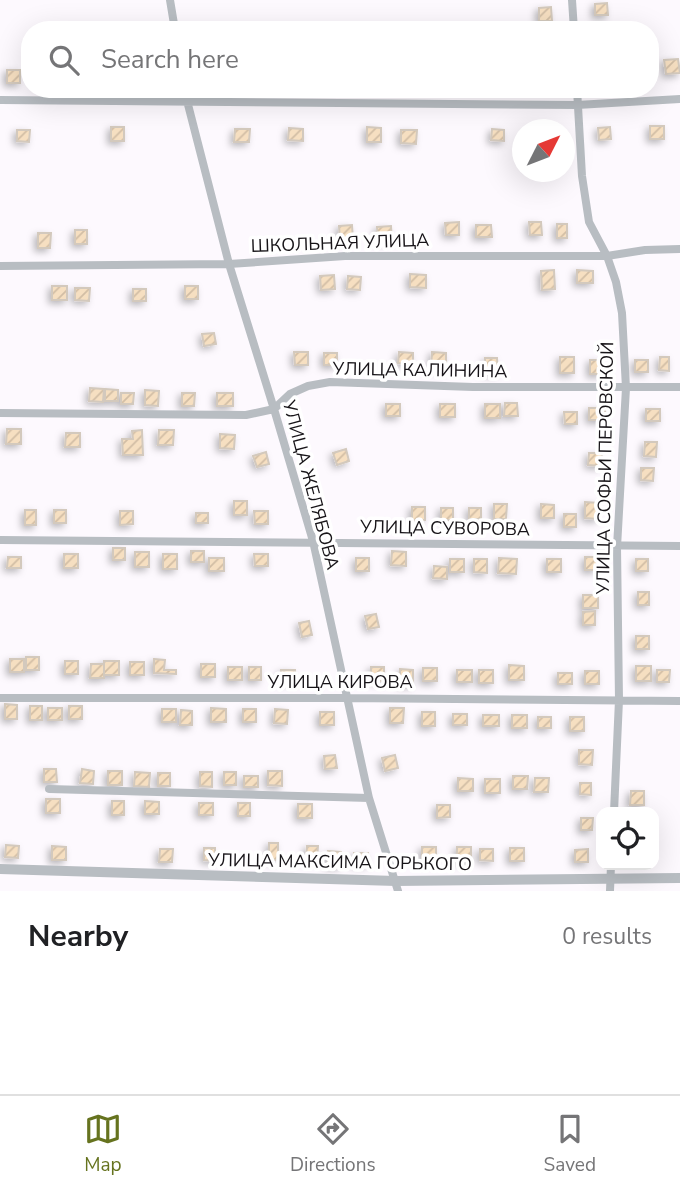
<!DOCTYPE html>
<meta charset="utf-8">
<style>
body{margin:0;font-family:"Nunito Sans",sans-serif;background:#f2f2f2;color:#202124}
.controls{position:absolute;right:21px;bottom:21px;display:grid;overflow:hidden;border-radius:14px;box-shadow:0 7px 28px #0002}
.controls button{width:63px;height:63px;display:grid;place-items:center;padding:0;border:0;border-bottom:2px solid #e0e0e0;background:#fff;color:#202124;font:35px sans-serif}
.compass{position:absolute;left:512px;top:119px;width:63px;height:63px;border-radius:50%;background:#fff;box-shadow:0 7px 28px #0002;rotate:48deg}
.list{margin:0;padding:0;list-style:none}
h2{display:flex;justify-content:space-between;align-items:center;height:91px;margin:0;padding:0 28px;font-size:30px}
h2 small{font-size:23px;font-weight:400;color:#757577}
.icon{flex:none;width:38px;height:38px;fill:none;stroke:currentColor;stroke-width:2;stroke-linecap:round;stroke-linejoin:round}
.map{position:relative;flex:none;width:680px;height:891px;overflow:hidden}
.search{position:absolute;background:#fff;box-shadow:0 7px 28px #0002;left:21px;right:21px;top:21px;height:77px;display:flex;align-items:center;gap:18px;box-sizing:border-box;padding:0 24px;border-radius:28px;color:#757577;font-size:26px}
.sheet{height:203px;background:#fff}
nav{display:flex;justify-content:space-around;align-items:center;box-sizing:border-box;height:98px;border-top:2px solid #e0e0e0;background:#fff;font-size:19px;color:#757577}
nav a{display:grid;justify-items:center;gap:4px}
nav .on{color:#66731f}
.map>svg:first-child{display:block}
.building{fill:url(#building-hatch);stroke:#d3c9bd;stroke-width:2;filter:url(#shadow)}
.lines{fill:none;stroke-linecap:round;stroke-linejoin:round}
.minor{stroke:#b8bdc2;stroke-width:8}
.tertiary{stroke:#b8bdc2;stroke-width:10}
.labels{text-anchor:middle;stroke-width:7;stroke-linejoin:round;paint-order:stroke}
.street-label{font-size:18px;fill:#171418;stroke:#fff}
</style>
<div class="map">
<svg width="680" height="891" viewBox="0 0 680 891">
<defs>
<pattern id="building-hatch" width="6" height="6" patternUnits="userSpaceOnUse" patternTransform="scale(1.75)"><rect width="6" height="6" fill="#f6dfc1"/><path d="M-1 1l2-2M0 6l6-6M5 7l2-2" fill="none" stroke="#d2bea5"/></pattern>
<filter id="shadow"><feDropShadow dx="-3" dy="3" stdDeviation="3.5" flood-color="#0004"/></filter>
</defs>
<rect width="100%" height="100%" fill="#fdf9fe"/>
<!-- building -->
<path class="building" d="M607,3L608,15H595V4Z
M551,7L552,21H539V8Z
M678,59L680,73L666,74L664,60Z
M7,70H20V83H7Z
M650,126H664V139H650Z
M111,127H124V141H111Z
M367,127L381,128V142H367Z
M610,127L611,139L599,140L598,128Z
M289,128L303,129V141L288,140Z
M235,129H250L249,142H234Z
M492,129L504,130V141L491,140Z
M17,130H30L29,142L17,141Z
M401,130H417L416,144L401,143Z
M459,222V235H446L445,223Z
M529,222H541L542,235H530Z
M557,224H567V238H557Z
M352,225L353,239H340L339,226Z
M476,225H491L492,237H476Z
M391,226L392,240L378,241L377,227Z
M75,230H87V244H75Z
M38,233H51L50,248H38Z
M554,270L555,289L542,290L541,271Z
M577,270L593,271V283H577Z
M410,274L426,275V288L410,287Z
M334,275L335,289L321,290L320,276Z
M348,276L361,277L360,290L347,289Z
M52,286H67V300H52Z
M185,286H198V299H185Z
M75,288H90L89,301L75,300Z
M133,289H146V301H133Z
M214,333L216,344L204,346L202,334Z
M294,352H308V365H295Z
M399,352L413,353V364L398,363Z
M432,352L446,353V369L431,368Z
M324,353H337V365H324Z
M560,357H574V373H560Z
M660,357H669V371L659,370Z
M485,358H497L498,373H485Z
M590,360H602V374H590Z
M635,360H648V372H635Z
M90,388L104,389L103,402L89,401Z
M105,389L118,390V401H105Z
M145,390L159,391L158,406L145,405Z
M121,393H134L133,404H121Z
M182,393H195L194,406H182Z
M217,393H233V406H217Z
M505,403H517L518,416H504Z
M386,404H400V416H386Z
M440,404H455V417H440Z
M485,404H500V418H485Z
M589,408H605V420H589Z
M646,409H660V421H646Z
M564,412H577V424H565Z
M7,429H21V444H6Z
M142,430L143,455H123L122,439H133L132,431Z
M159,430H174L173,445H158Z
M66,433H80V447H65Z
M220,434L235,435L234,449L220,448Z
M645,442H657L656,457L644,456Z
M346,449L349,461L337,465L333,453Z
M266,452L269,464L257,467L253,456Z
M589,453H602L601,466L588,465Z
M641,468H654L653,481L641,480Z
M234,501H247V515H234Z
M585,502L599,503L598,519L585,518Z
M494,504H507L506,519H494Z
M541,504L554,505V518H541Z
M412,507H425V520H412Z
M441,508H453V520H441Z
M469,508H481V519H469Z
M25,510H36V525H25Z
M54,510H66V523H54Z
M120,511H133V524L120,525Z
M254,511H268V524H255Z
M196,513H208V523H196Z
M564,514H576V527H564Z
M113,548H125V560H113Z
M191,551H204V562H191Z
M392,551L406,552V566L391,565Z
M135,552H149V567H135Z
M64,554H78V568H64Z
M163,554H177V569H163Z
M254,554H268V566H255Z
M8,557H21V568H7Z
M585,557H597L596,570H585Z
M209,558H224V571H209Z
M356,558H369V571H356Z
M499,558L517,559L516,574L498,573Z
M450,559H464V572H450Z
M474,559H487V573L474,572Z
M547,559H561V572H547Z
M636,559H648V571H636Z
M434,566L447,567V579L433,578Z
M638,592H649V605H638Z
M583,595H598V608H583Z
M595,611V625H583V612Z
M376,614L379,627L368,629L365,616Z
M309,621L312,635L302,637L299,623Z
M636,636H649V649H636Z
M26,657H39V670H26Z
M10,659H24V672H10Z
M154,659L165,660L164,670H176V674L154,673Z
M65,661H78V674H65Z
M104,661H119V675H104Z
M130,662H144V675H130Z
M91,664H104V678H90Z
M201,664H215V677H201Z
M509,665L524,666V680H509Z
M636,666H651V681H636Z
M228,667H242V680H228Z
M249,667H261V680H249Z
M371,667H384V681L371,680Z
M423,668H437V681H423Z
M400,669L413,670V685L400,684Z
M281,670H295V681H281Z
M457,670H472V682H457Z
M479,670H493V683H479Z
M657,670H670L669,682H657Z
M585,671H599V684H585Z
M558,673H572V684H558Z
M5,704L17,705V719H5Z
M30,706H42V720H30Z
M69,706H82V719H69Z
M48,708H62V720H48Z
M211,708L226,709V722H211Z
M390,708H404L403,723H390Z
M162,709H176V722H162Z
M243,709H256V722H243Z
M275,709L288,710L287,724L274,723Z
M181,710L192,711V725H180Z
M320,712H334V725H320Z
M422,712H435V726H422Z
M453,714H467V725H453Z
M483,715H499V726H483Z
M512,715H527V728H512Z
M538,717H551V728H538Z
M570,717H584V731H570Z
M579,750H593L592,765L579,764Z
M335,755L337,768L325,769L324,756Z
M395,755L398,768L385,771L382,758Z
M44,769H56L57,782H44Z
M82,769L94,771L93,784L80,783Z
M108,771H122V785H108Z
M268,771H282V786L268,785Z
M135,772L150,773L149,787L134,786Z
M200,772H212V787L200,786Z
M224,772H236V785H224Z
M158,773H170V786H158Z
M244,776H258V787H244Z
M513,776H528L527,789H513Z
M458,778L473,779V791H458Z
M535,778H549L548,792H534Z
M485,779H500V793H485Z
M580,783H591V795L580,794Z
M631,791H644V805H630Z
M46,799H60V813H46Z
M112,801H124V815H112Z
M145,801L159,802V814H145Z
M199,803H213V815H199Z
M238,803H250V816H238Z
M298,804H312V818H298Z
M437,805H450V817L437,818Z
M581,818H593L592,830H581Z
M269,843H278V860H269Z
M6,845L19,846L18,858L5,857Z
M52,846L66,847V860H52Z
M307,846H318L317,860L306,859Z
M422,847H436V860H422Z
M457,847H471V861H457Z
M204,848H215V861L204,860Z
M510,848H524V861H510Z
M160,849H173L172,862H159Z
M480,849H493V861L480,860Z
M588,849V862H575V850Z
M328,851L341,852V866H328Z
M354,853H368V864H354Z"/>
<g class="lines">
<!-- minor -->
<path class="minor" d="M170,0L175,30
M572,0L574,30
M184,89L229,264L274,409L313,541L369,798L398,891
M577,89L582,176L589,222L607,256L616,282L622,313L626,388L617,547L619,700L614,812
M0,100L577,105L680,99
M0,266L229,264L345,256H607L645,250L680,249
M0,413L246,415L274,409L290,394L308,386L330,382L473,387H680
M0,540L680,546
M0,698H346L680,701
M49,789L369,798
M610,891L611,865"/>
<!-- tertiary -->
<path class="tertiary" d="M0,869L396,881L680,878"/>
</g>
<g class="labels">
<!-- street labels -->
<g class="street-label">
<text transform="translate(340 243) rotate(-2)" y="6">ШКОЛЬНАЯ УЛИЦА</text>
<text transform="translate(420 370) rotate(1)" y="6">УЛИЦА КАЛИНИНА</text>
<text transform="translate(605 468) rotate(-89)" y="6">УЛИЦА СОФЬИ ПЕРОВСКОЙ</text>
<text transform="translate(311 485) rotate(75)" y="6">УЛИЦА ЖЕЛЯБОВА</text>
<text transform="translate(445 528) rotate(1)" y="6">УЛИЦА СУВОРОВА</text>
<text x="340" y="688">УЛИЦА КИРОВА</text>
<text transform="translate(340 862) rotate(1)" y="6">УЛИЦА МАКСИМА ГОРЬКОГО</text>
</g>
</g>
</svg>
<div class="controls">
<button><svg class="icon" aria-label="locate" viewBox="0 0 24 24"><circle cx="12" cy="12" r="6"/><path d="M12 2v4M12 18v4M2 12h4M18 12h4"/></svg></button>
</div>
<svg class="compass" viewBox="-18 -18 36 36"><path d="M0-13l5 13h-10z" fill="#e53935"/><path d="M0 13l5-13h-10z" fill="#757577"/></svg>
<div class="search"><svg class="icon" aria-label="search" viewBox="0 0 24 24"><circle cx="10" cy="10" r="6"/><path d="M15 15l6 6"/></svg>Search here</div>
</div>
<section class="sheet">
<h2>Nearby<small>0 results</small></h2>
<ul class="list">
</ul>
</section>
<nav>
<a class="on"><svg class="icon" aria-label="map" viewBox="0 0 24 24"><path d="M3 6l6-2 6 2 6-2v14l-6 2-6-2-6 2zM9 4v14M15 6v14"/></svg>Map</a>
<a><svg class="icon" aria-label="directions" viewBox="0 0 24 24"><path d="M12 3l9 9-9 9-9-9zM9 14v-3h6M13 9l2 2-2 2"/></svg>Directions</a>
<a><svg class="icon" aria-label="saved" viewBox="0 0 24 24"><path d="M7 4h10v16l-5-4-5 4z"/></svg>Saved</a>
</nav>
